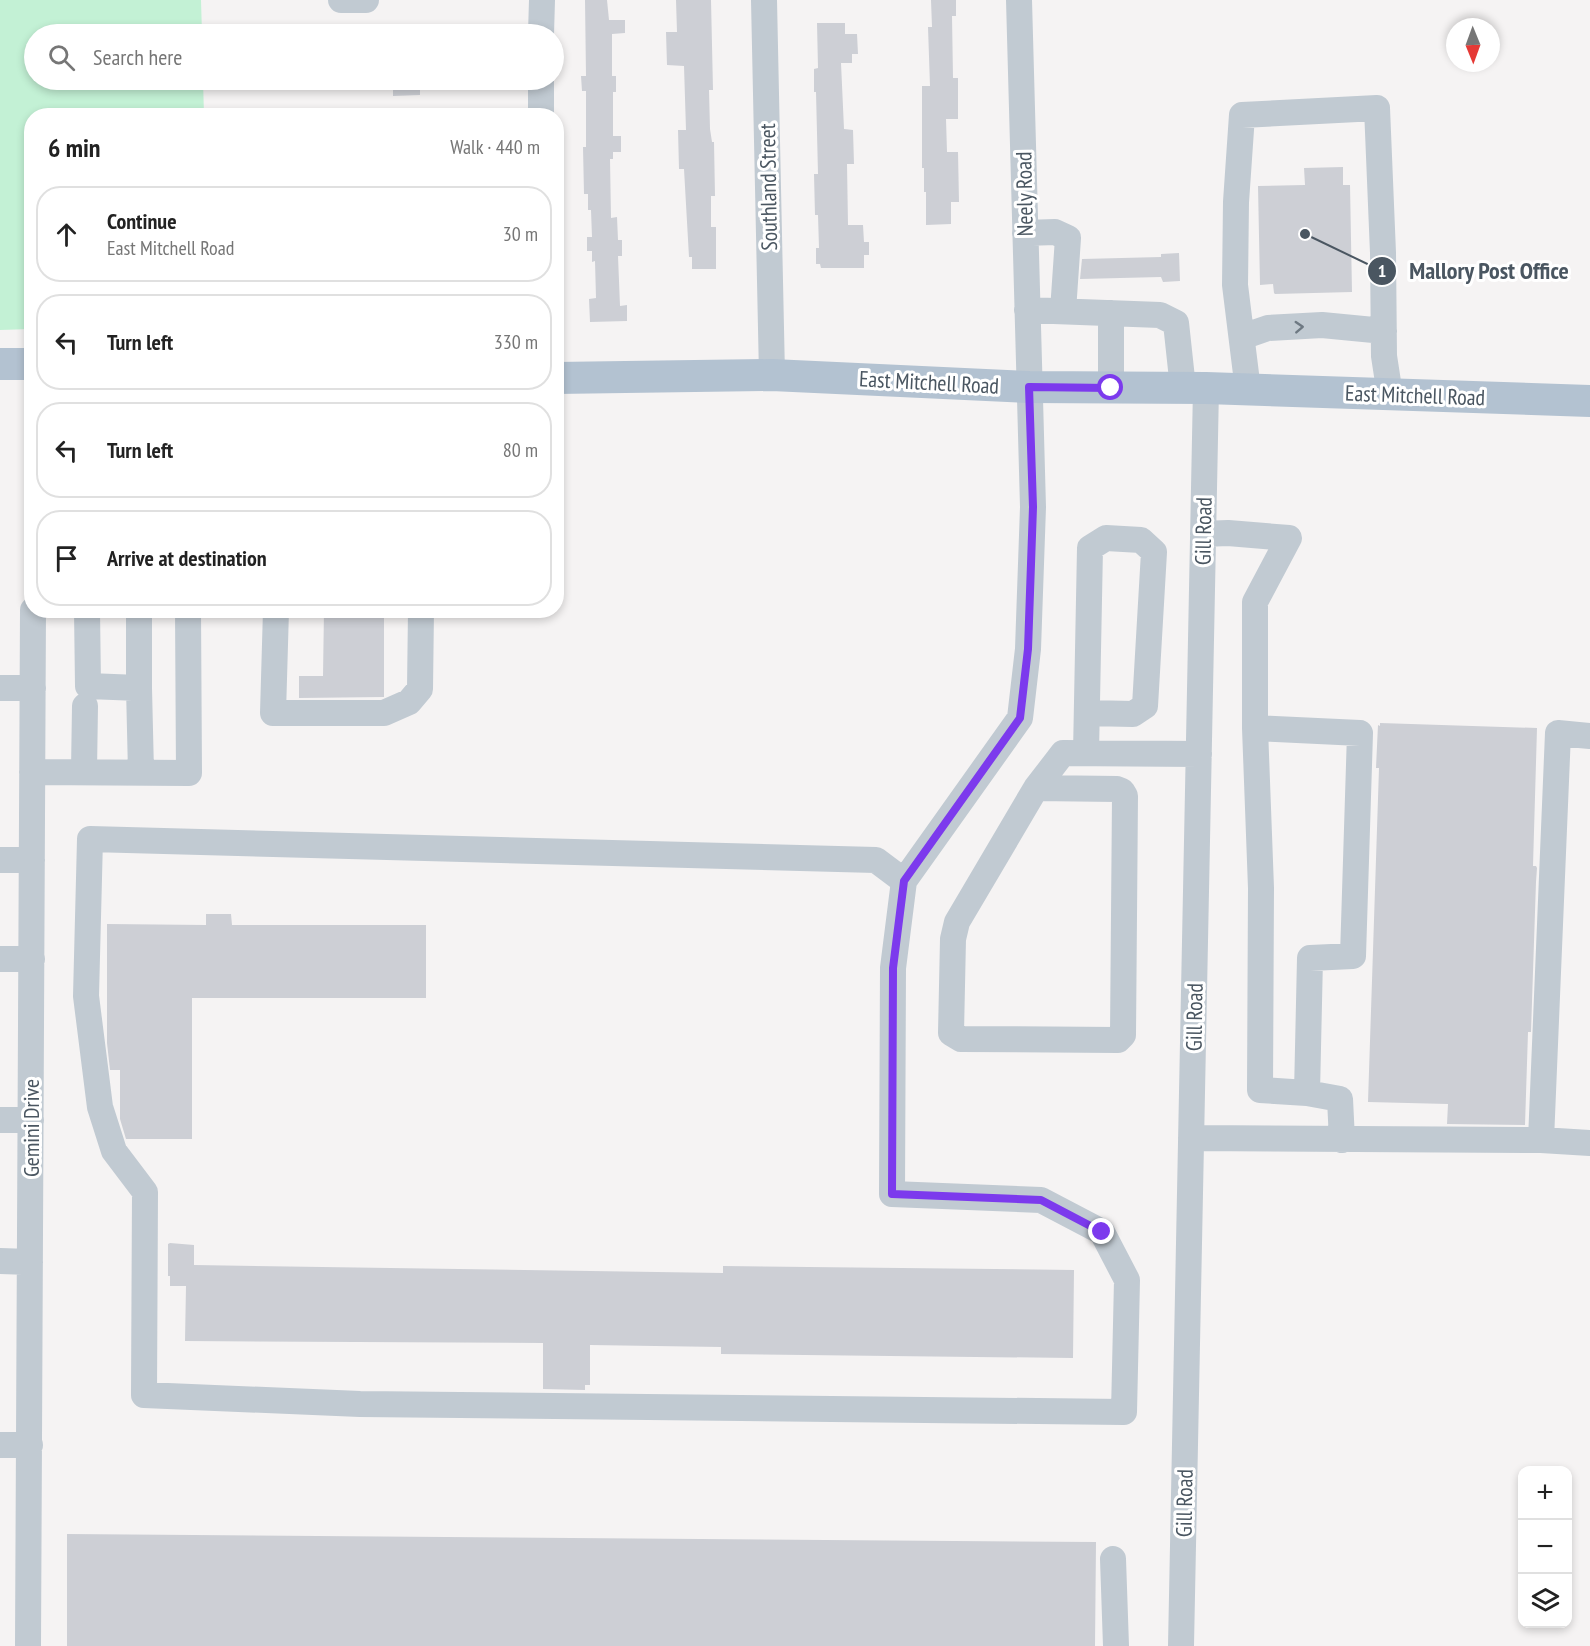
<!DOCTYPE html>
<meta charset="utf-8">
<style>
body{margin:0;font-family:"PT Sans Narrow",sans-serif;background:#f6f6f6;color:#222}
.controls{position:absolute;right:18px;bottom:18px;display:grid;overflow:hidden;border-radius:12px;box-shadow:0 3px 9px #0003}
.controls button{width:54px;height:54px;display:grid;place-items:center;padding:0;border:0;border-bottom:2px solid #e0e0e0;background:#fff;color:#222;font:30px sans-serif}
.compass{position:absolute;left:1446px;top:18px;width:54px;height:54px;border-radius:50%;background:#fff;box-shadow:0 3px 9px #0003;rotate:179deg}
.stop{position:absolute;width:18px;height:18px;margin:-14px;border:4px solid #7c3aed;border-radius:50%;background:#fff}
.stop.end{background:#7c3aed;border-color:#fff;box-shadow:0 2px 6px #0008}
.list{margin:0;padding:0;list-style:none}
h2{display:flex;justify-content:space-between;align-items:center;height:78px;margin:0;padding:0 24px;font-size:26px}
h2 small{font-size:20px;font-weight:400;color:#767676}
.list li{display:grid;grid-template-columns:39px 1fr auto;gap:18px;align-items:center;box-sizing:border-box;height:96px;margin:0 12px 12px;padding:0 12px;border:2px solid #e0e0e0;border-radius:24px}
.list b{display:block;font-size:22px;white-space:nowrap}
.list p{margin:0;font-size:20px;white-space:nowrap;color:#767676}
.list em{font-size:20px;font-style:normal;color:#767676}
.icon{flex:none;width:33px;height:33px;fill:none;stroke:currentColor;stroke-width:2;stroke-linecap:round;stroke-linejoin:round}
.map{position:relative;flex:none;width:1590px;height:1646px;overflow:hidden}
.search{position:absolute;background:#fff;box-shadow:0 3px 9px #0003;left:24px;top:24px;width:540px;height:66px;display:flex;align-items:center;gap:15px;box-sizing:border-box;padding:0 21px;border-radius:33px;color:#767676;font-size:22px}
.panel{position:absolute;background:#fff;box-shadow:0 3px 9px #0003;left:24px;top:108px;width:540px;height:510px;border-radius:24px}
.map>svg:first-child{display:block}
.green{fill:#c3f1d5}
.building{fill:#cdcfd5}
.lines{fill:none;stroke-linecap:round;stroke-linejoin:round}
.minor{stroke:#c1cad2;stroke-width:26}
.major{stroke:#b3c2d1;stroke-width:32}
.oneway{stroke:#6e7983}
.route{stroke:#7c3aed;stroke-width:8}
.labels{text-anchor:middle;stroke-width:6;stroke-linejoin:round;paint-order:stroke}
.street-label{font-size:22px;fill:#4a5661;stroke:#fff}
.leader{fill:none;stroke:#4a5661;stroke-width:2}
.callout-dot{fill:#4a5661;stroke:#fff;stroke-width:2}
.mark-label{font-size:18px;text-anchor:middle;font-weight:bold;fill:#fff}
.callout-label{font-size:24px;text-anchor:middle;font-weight:bold;fill:#4a5661;stroke:#fff;stroke-width:6;stroke-linejoin:round;paint-order:stroke}
</style>
<div class="map">
<svg width="1590" height="1646" viewBox="0 0 1590 1646">
<rect width="100%" height="100%" fill="#f5f3f3"/>
<!-- green -->
<path class="green" d="M0,0H201L202,34H34V80H203L204,115L32,116L31,329L0,330Z"/>
<!-- building -->
<path class="building" d="M585,0H607L609,20H625V33L612,34V76H616V92H613V136H621V152H613V159H610L611,218L617,217L618,240H622V256H618L620,306L627,305V321L590,322L589,299L596,298L595,261L592,262V251H587V237H592L591,210H588V194H584L583,147H586V91H582L581,76H586Z
M676,0H711L713,90H709L710,129L712,142H714L715,196H711V227H716V269H692V257H689L684,169H679L678,130H686L684,66L667,65L666,32H677Z
M931,0H956V16H952L953,78H958V119H946L947,152H958L959,202H951V224L926,225V192H924V168H922V86H930L928,27H932Z
M817,23H845V34H857L858,54H852V63H841L844,129L853,130L854,164H847L848,225H863L864,242H869V255H864V268H821L820,264H816V248H819L818,215H815L814,174H818L816,92H814V69L818,68Z
M393,80H420V95L393,96Z
M1343,167V185H1350L1352,292L1275,294L1274,293L1273,284L1260,285L1258,186L1305,185L1304,168Z
M1179,253L1180,281L1163,282L1161,277L1080,279L1082,259L1161,257V254Z
M324,610H384V697L299,698V676H323Z
M1380,723L1537,728L1533,866H1536L1537,868L1536,882L1531,1032H1528L1525,1125L1447,1124L1448,1104L1368,1102L1379,768H1376L1378,725L1380,726Z
M206,914H231L232,925H426V998H192V1139H126L120,1119V1070H110L107,1043V924L206,925Z
M170,1243L194,1245V1265L723,1273V1266L1074,1270L1073,1358L721,1354V1347L590,1345V1385H585V1390L543,1389V1343L185,1341L186,1286H170V1276H168V1244Z
M67,1534L1096,1542L1095,1646H67Z"/>
<g class="lines">
<!-- minor -->
<path class="minor" d="M341,0H366
M764,0L772,375
M541,34L542,0
M541,116V80
M1025,233L1055,232L1068,238L1063,311
M1027,310L1160,315L1176,323L1183,388
M1242,337L1268,328L1322,325L1384,331
M1111,388V313
M1248,390L1235,285L1236,202L1242,115L1377,108L1383,253L1384,356L1390,395
M1203,534L1228,533L1289,538L1255,602V728L1360,733L1353,956L1310,958L1307,1093L1340,1099L1342,1140
M87,610L88,686L139,688L141,772
M139,610V688
M276,610L273,713H384L409,702L420,689L421,610
M0,688H33
M1255,728L1261,888L1260,1090L1307,1093
M1590,736L1558,733L1541,1140L1590,1143
M1086,753L1090,548L1106,538L1141,540L1154,552L1145,706L1133,714L1087,713
M84,771L85,706
M32,772L189,773L188,610
M1036,788L1117,789L1122,791L1125,796L1123,1035L1118,1040L961,1039L951,1033L953,939L957,922L1036,788L1063,753L1199,754
M0,860H32
M904,881L876,860L90,839L86,996L100,1107L114,1151L145,1192L144,1395L360,1404L1124,1412L1127,1280L1102,1232L1041,1200L892,1194L893,968L904,881L1020,718L1028,649L1033,507L1019,0
M0,959H32
M0,1120H31
M1191,1138L1541,1140
M0,1261L30,1262
M0,1445H30
M1113,1559L1116,1646
M28,1646L33,610
M1181,1646L1206,388"/>
<!-- major -->
<path class="major" d="M0,364H32
M556,378L772,375L1029,387L1206,388L1590,401"/>
</g>
<!-- one-way arrows -->
<defs><path id="oneway-chevron" d="M-2-3.5L2.5 0L-2 3.5" fill="none" stroke-width="1.6" stroke-linecap="round" stroke-linejoin="round" transform="scale(1.5)"/></defs>
<use class="oneway" href="#oneway-chevron" transform="translate(1299 327) rotate(-3)"/>
<g class="lines">
<!-- route -->
<path class="route" d="M1102,1232L1041,1200L892,1194L893,968L904,881L1020,718L1028,649L1033,507L1029,387L1111,388"/>
</g>
<g class="labels">
<!-- street labels -->
<g class="street-label">
<text transform="translate(768 187) rotate(-91)" y="8">Southland Street</text>
<text transform="translate(1024 194) rotate(-91)" y="8">Neely Road</text>
<text transform="translate(929 382) rotate(3)" y="8">East Mitchell Road</text>
<text transform="translate(1415 395) rotate(2)" y="8">East Mitchell Road</text>
<text transform="translate(1203 531) rotate(-89)" y="8">Gill Road</text>
<text transform="translate(1194 1017) rotate(-89)" y="8">Gill Road</text>
<text transform="translate(31 1128) rotate(-90)" y="8">Gemini Drive</text>
<text transform="translate(1184 1503) rotate(-89)" y="8">Gill Road</text>
</g>
</g>
<!-- callouts -->
<path class="leader" d="M1305 234L1382 271"/>
<g class="callout-dot">
<circle cx="1305" cy="234" r="6"/>
<circle cx="1382" cy="271" r="15"/>
</g>
<g class="mark-label">
<text x="1382" y="277">1</text>
</g>
<g class="callout-label">
<text x="1489" y="279">Mallory Post Office</text>
</g>
</svg>
<div class="controls">
<button>+</button>
<button>−</button>
<button><svg class="icon" aria-label="layers" viewBox="0 0 24 24"><path d="M12 4l9 5-9 5-9-5zM3 14l9 5 9-5"/></svg></button>
</div>
<svg class="compass" viewBox="-18 -18 36 36"><path d="M0-13l5 13h-10z" fill="#e53935"/><path d="M0 13l5-13h-10z" fill="#767676"/></svg>
<div class="stop" style="left:1111px;top:388px"></div>
<div class="stop end" style="left:1102px;top:1232px"></div>
<div class="search"><svg class="icon" aria-label="search" viewBox="0 0 24 24"><circle cx="10" cy="10" r="6"/><path d="M15 15l6 6"/></svg>Search here</div>
<section class="panel">
<h2>6 min<small>Walk · 440 m</small></h2>
<ul class="list">
<li><svg class="icon" aria-label="ahead" viewBox="0 0 24 24"><path d="M12 20V5M6 11l6-6 6 6"/></svg><div><b>Continue</b><p>East Mitchell Road</p></div><em>30 m</em></li>
<li><svg class="icon" aria-label="left" viewBox="0 0 24 24"><path d="M17 20v-9H6M10 6l-5 5 5 5"/></svg><div><b>Turn left</b></div><em>330 m</em></li>
<li><svg class="icon" aria-label="left" viewBox="0 0 24 24"><path d="M17 20v-9H6M10 6l-5 5 5 5"/></svg><div><b>Turn left</b></div><em>80 m</em></li>
<li><svg class="icon" aria-label="arrive" viewBox="0 0 24 24"><path d="M6 21V4h12l-3 4 3 4H6"/></svg><div><b>Arrive at destination</b></div></li>
</ul>
</section>
</div>
